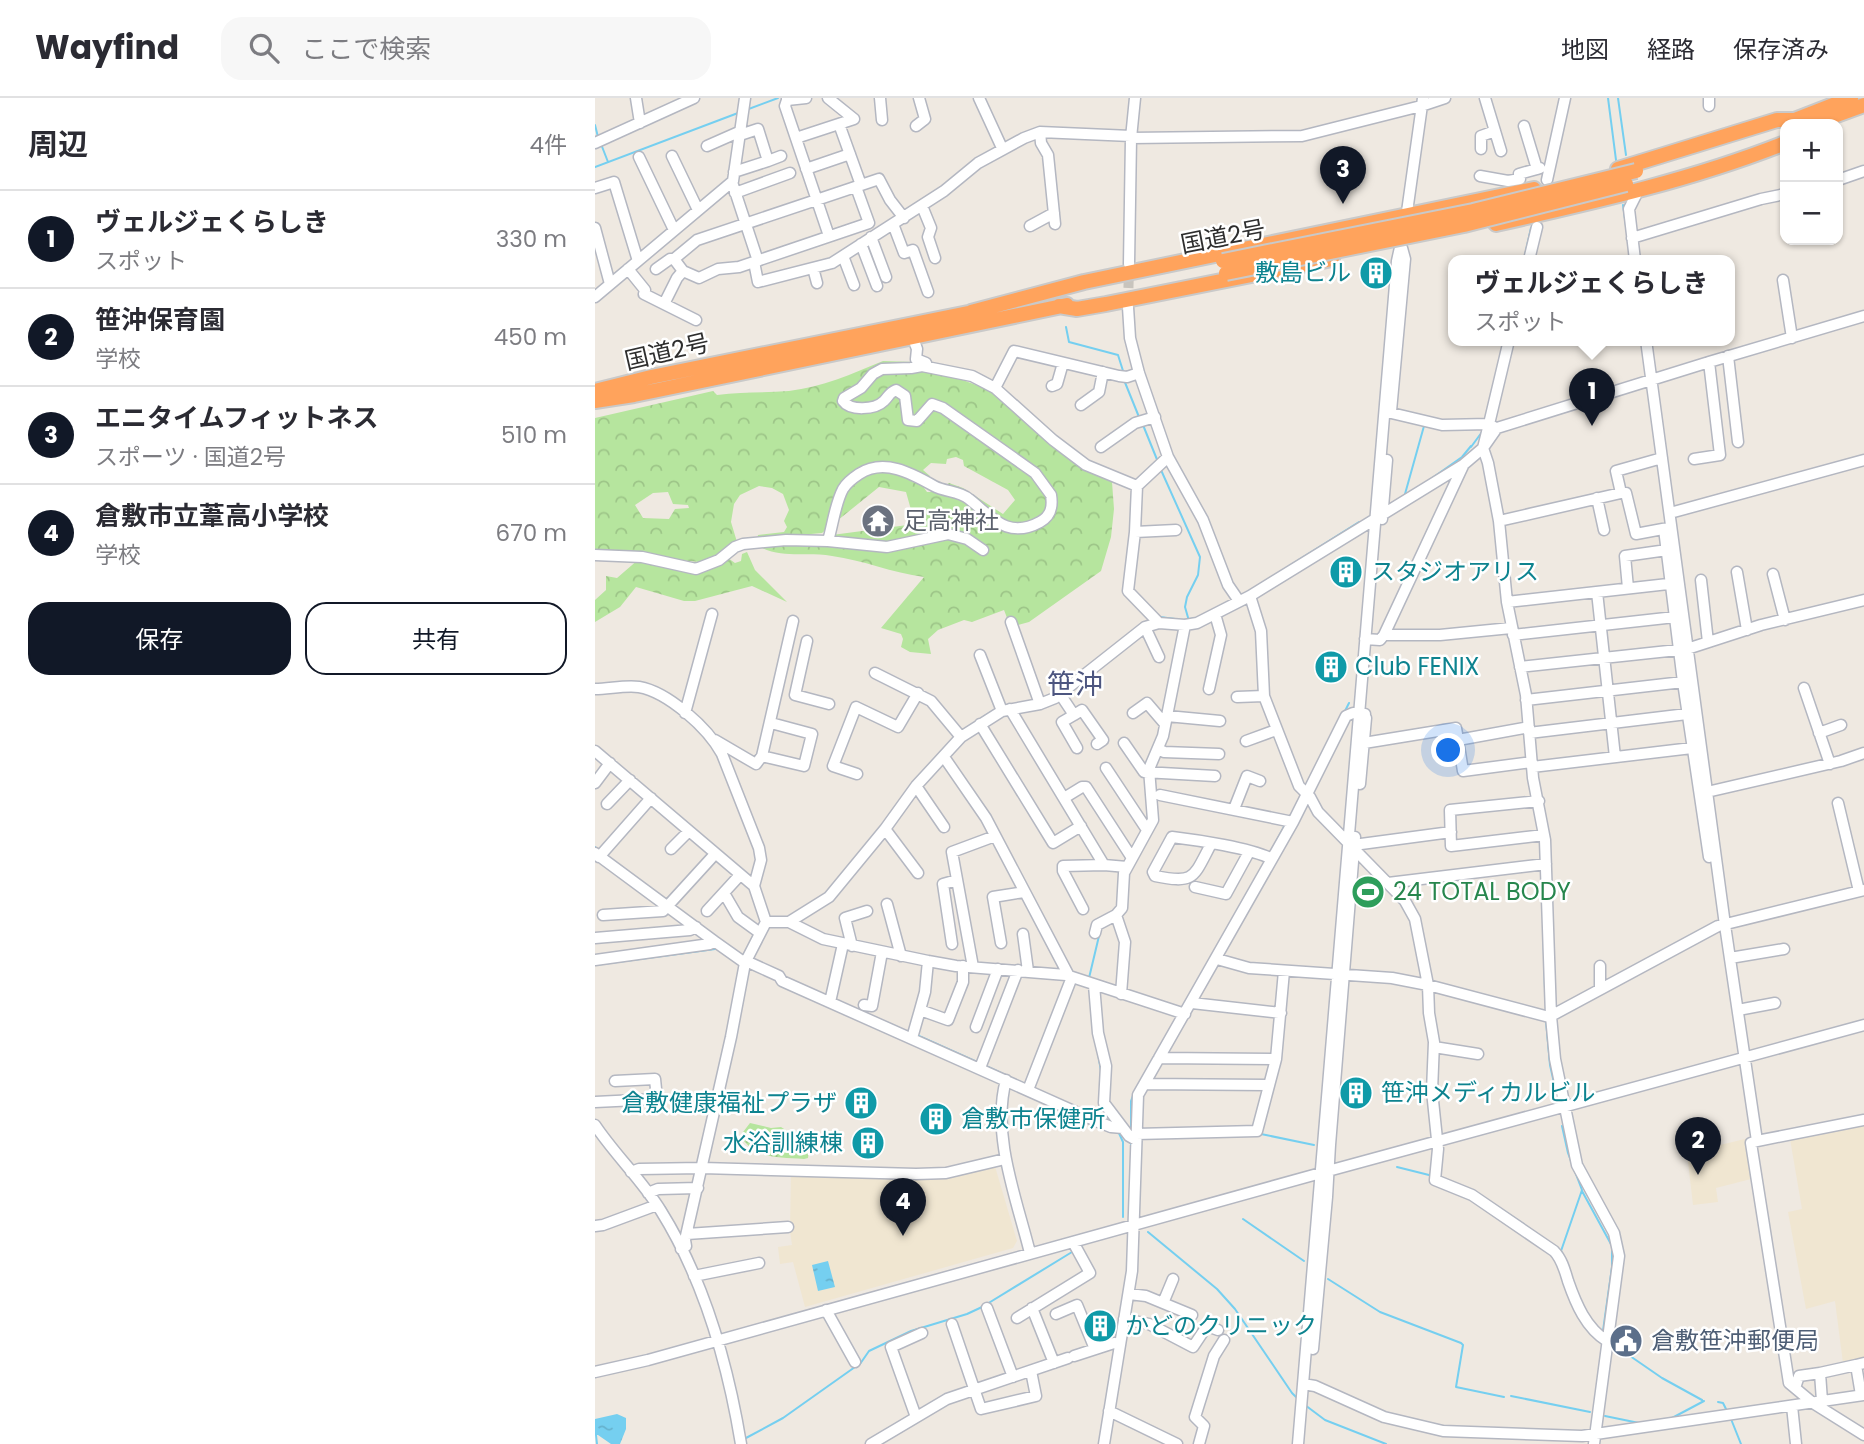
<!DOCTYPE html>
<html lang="ja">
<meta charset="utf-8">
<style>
body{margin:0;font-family:Poppins,"Noto Sans JP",sans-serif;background:#f7f7f7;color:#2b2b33}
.controls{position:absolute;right:21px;top:21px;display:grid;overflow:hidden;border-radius:14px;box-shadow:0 2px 5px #0004}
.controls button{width:63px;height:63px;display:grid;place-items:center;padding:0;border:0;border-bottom:2px solid #e1e1e2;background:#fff;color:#2b2b33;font:35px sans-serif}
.you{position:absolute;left:854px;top:653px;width:24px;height:24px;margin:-18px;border:5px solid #fff;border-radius:50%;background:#1a73e8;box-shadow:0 0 0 10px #1a73e833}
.badge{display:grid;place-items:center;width:46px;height:46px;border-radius:50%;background:#111827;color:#fff;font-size:23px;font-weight:700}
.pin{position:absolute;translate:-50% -58px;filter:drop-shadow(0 2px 4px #0008)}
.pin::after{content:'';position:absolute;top:37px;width:24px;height:21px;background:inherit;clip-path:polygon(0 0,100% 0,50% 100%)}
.popup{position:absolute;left:853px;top:157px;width:287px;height:91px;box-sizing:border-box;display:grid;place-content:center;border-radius:14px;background:#fff;filter:drop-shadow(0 2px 5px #0005);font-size:23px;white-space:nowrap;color:#7c7c81}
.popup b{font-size:26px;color:#2b2b33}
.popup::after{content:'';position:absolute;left:50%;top:100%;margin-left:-14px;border:14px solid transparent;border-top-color:#fff}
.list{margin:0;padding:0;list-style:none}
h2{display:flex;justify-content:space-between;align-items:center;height:91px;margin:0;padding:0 28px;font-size:30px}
h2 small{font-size:23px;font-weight:400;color:#7c7c81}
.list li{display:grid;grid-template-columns:46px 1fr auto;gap:21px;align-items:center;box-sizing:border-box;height:98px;padding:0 28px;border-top:2px solid #e1e1e2}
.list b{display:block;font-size:26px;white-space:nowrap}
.list p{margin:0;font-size:23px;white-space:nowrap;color:#7c7c81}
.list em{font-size:23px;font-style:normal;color:#7c7c81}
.actions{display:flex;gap:14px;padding:21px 28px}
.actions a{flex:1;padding:16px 0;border:2px solid #111827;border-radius:21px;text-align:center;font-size:24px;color:#111827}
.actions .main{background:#111827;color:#fff}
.icon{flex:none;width:38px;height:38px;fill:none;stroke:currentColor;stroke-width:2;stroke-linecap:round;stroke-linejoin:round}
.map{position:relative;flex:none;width:1269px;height:1346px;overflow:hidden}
header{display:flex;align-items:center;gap:42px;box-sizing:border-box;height:98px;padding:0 35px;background:#fff;border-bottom:2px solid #e1e1e2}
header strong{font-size:33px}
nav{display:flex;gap:38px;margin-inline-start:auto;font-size:24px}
.search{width:490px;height:63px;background:#f7f7f7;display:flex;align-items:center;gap:18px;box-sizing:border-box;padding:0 24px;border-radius:21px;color:#7c7c81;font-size:26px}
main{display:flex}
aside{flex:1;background:#fff}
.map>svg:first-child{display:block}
.education{fill:#f0e6d1}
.grass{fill:url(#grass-tufts)}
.forest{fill:url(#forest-crowns);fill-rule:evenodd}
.water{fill:url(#water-ripples)}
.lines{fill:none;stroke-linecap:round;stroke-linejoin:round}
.stream{stroke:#75cff0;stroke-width:2}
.minor-tunnel{stroke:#c8c4bd;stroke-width:10;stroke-dasharray:10 5;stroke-linecap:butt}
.minor-casing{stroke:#b4b7c1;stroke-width:13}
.highway-casing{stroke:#c9c9c9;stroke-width:18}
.minor{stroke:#fff;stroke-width:10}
.highway{stroke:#ffa35c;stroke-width:14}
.highway-bridge-casing{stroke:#c9c9c9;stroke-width:18;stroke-linecap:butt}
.highway-bridge{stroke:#ffa35c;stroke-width:14}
.labels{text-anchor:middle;stroke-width:5;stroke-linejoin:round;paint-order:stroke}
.street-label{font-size:24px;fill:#2e2e2e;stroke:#fff}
.culture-label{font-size:24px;fill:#0d838f;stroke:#fff;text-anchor:start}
.worship-label{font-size:24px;fill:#5b616d;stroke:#fff;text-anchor:start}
.leisure-label{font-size:24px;fill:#27864d;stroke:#fff;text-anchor:start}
.service-label{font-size:24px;fill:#4e5e75;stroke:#fff;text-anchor:start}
.quarter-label{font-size:28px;fill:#4d5680;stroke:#fff}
</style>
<header>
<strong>Wayfind</strong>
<div class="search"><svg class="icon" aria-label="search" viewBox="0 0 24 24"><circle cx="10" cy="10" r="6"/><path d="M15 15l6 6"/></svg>ここで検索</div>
<nav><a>地図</a><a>経路</a><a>保存済み</a></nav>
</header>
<main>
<aside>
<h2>周辺<small>4件</small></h2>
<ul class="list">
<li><span class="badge">1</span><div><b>ヴェルジェくらしき</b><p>スポット</p></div><em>330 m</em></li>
<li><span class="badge">2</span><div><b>笹沖保育園</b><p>学校</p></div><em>450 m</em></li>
<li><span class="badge">3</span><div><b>エニタイムフィットネス</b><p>スポーツ · 国道2号</p></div><em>510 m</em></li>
<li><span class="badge">4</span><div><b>倉敷市立葦高小学校</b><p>学校</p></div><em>670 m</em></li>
</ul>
<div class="actions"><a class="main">保存</a><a>共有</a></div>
</aside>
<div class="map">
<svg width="1269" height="1346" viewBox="0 0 1269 1346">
<defs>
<pattern id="grass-tufts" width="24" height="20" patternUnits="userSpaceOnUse" patternTransform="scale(1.75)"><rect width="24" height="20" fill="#b6e59e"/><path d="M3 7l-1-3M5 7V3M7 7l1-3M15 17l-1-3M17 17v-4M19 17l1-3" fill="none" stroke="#9dc588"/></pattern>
<pattern id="forest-crowns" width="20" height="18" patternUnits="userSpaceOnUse" patternTransform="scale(1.75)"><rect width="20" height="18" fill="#b6e59e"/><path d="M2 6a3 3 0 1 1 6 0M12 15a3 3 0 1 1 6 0" fill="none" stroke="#9dc588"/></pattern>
<pattern id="water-ripples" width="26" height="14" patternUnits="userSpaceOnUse" patternTransform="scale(1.75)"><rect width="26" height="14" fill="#75cff0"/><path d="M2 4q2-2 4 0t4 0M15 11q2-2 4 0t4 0" fill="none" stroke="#66b2ce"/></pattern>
</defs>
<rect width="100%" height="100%" fill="#efe9e1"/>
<!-- education -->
<path class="education" d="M1269,1027V1260L1248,1265L1240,1203L1211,1211L1193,1114L1207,1111L1195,1041Z
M1154,1040L1160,1080L1121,1090L1123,1104L1098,1107L1092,1055Z
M399,1065L422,1143L418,1150L210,1209L198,1164L185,1166L183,1149L197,1147L195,1133L196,1074L317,1078Z"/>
<!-- grass -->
<path class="grass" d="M155,1025L176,1030L186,1029L214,1047L213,1060L209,1061C182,1059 162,1062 145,1038Z"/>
<!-- forest -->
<path class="forest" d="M288,263L319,264L400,294L498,376L517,384L519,411L516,439L506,473L434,524L423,527L414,525L409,512L377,524L369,522L343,532L333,541L336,556L315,554L306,549L308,541L306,536L286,530L329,479C297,475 268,462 237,458C209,453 188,462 161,447L320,426L311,394L284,389L227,435L162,441L163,437L189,434L192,429L189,423L194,412L188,396L177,390L164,388L145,397L139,406L136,424L142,444L116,461L104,464L0,453V320L118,293L122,297C146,294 170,295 194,293C227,289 257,276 288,263ZM361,359L368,362L369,368L413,392L420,402L408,416L368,390L354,385L341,394H332L327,387L335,378L328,372L336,365L351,366L352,361ZM73,394L78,406L93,407L94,410L80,411L74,421L48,420L40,407L58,395Z
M152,454L160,472L192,504L157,488L100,503H89L41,489L25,509L0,524V502L11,492V478L22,480L44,461C79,469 101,486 133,460L140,465L146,463L147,456Z"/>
<!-- water -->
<path class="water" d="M233,1163L240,1189L223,1193L217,1167Z
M22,1316L31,1320V1331L25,1346H16L3,1337H0V1321Z"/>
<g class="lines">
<!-- stream -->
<path class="stream" d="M1013,0L1021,62
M1023,0L1031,57
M151,12L183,0
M0,27L3,39
M6,46L13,64
M0,69L143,15
M1028,107L1033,141
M929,162L936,130
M471,229L474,244L523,257L529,276
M529,282L544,319
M548,327L563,364
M876,349L887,334
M566,372L605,459L603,477L592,499L590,509L594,523
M833,383L867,359L876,348
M810,396L829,328L826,327
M694,468L764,424
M625,508L633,504
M565,519L580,521
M589,522L601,520
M750,613L754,605
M371,630L402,610
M561,702L562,717
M681,744L690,727
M0,749L1,750
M948,823L950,891
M0,867L120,851
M494,880L504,838
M951,923L955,967L962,998
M291,924L315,935
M324,938L382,964
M503,955L506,973
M391,968L430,986
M505,1007L512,1017
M967,1028L973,1055L987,1092L966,1153L968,1157
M523,1033L528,1044V1119
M536,1033V1003L539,995
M666,1036L719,1047
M536,1060V1047
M802,1069L838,1078
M987,1093L1017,1148V1169L1008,1233
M897,1105L930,1127
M69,1108L75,1119
M648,1121L709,1163
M553,1134L622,1191L640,1211L697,1295L703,1301
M733,1181L785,1214L866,1245L868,1247L861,1289L909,1299
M392,1206L477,1154
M1022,1249L1067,1280L1107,1302
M265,1266L274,1253L316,1233L372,1216L387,1209
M916,1298L995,1314
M1123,1304L1128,1305L1131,1311
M710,1307L730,1322L791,1346
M1010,1318L1044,1325
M1077,1320L1109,1303
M1136,1321L1146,1346
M1,1337L2,1346
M151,1340L188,1320L260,1269"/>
<!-- minor-tunnel -->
<path class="minor-tunnel" d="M533,205L534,171"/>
<defs>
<path id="minor" d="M41,0L45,25
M192,0V2L211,0
M285,0L287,22
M384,0L407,50
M890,0L906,53
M1114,0V8
M192,2L190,8L234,138
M244,26L266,87
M321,28L330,21L324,0
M929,28L942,71L945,70
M445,34L446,45L453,57L460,126
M201,40L259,21L233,0
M536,40L707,38L826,8L850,0
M0,45L99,0
M112,48L146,33
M886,51V38L900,33
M77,58L103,112
M44,59L79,132
M173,63L186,58
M211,71L255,56
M139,74L173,63L163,31L145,37
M885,78L913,83L925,81L924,76L942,71
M952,82L970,0
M1243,82L1269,73
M137,84L163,163
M261,89L274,125L144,169L123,171L104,180L88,173L79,161L102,142L284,81L295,102L309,120
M0,90L19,84L43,163
M140,95L195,75
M327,108L336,130L333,139L340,160
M811,121L828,0
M298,126L309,155L318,152L333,194
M435,128L459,115
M0,130L15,186
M276,139L291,179
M1037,140L1166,101L1190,96
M266,146L282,188
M248,158L259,187
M934,162L942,129
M1040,162L1034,111L1044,91
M159,164L163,184L237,165L349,93L383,65L429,40L445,34L536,38
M534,166L536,40L540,0
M218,170L222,185
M33,171L50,192L49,196L101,222
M61,171L75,161H79
M1188,182L1197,240
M0,199L138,83L150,0
M69,206L82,180L88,173
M533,209L535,240L544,275L573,359L608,422L633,487L644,503
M318,240L322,251L321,261L331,265L332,268
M1051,242L1130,827L1162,1043L1269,1022
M1133,258L1143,344
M457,288L462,286L468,265
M400,290L419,253L524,278L532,279L544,275
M486,307L504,294L508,274
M796,313L810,161L807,150
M792,314L847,327L894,326L888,350L893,365L904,423L912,504L931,597L938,680L950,742L956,918L960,961L982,1067L1019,1135L1024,1158L999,1346
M899,329L894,326L914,242
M506,349L540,325L560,319
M1067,360L1021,373L1026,395H1031L1041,436L1073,430
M1099,361L1125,357L1114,264
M1002,400L1009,432
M1075,415L1269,362
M787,421L792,362
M904,423L1026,395
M1069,431L1088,584L1114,759
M540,434L581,432
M233,443C238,426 240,406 248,391C252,384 258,380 264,376C289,360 316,375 339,388C350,394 365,393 374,401C396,418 412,442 445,424C456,418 458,409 456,397L440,375L348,310L337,306L322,323L313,322L310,298L301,292C294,295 294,298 289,303C280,312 255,313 248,303L249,300L266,290L278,276L287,271L316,270L327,268L377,278L400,290L458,342L491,367L542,388
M0,457L47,459L101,471L124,462L140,449L148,446L191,442L233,443L292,449L353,436L372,441L388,452
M1142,474L1152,532
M1178,476L1190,522
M1106,482L1113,544
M1033,490L1030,458L1072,452
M1002,494L1020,659
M655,498L666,533L669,598L704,688L715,699L723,714L810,803L820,821L833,887L834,915L839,944L837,993L843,1051L840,1082L877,1097L959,1153C967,1161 970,1173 973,1183C981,1206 991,1230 1012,1243
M912,504L1082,485
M416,524L445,606
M564,525L533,493L540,434L542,388L573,359
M550,529L564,559
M789,537H845L916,530
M918,537L1080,519
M770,541L785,542L789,537L868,368
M212,543L200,597L234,606
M385,557L407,613
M925,569L1092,551L1166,527L1269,502
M280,575L336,603L366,639
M1209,590L1235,666
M0,591C14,591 30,587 44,589C73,594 113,630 127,656L164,750L166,762L159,788
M614,591L626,537L620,516
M465,596L479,617L467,624L482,650
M642,599L669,598
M931,602L1088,584
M415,611L509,767L532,769
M90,615L117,516
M538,615L552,605L570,626
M479,617L487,612L508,642L502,646
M572,618L625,623
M385,626L458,745L486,728
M934,629L863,642L868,673L937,664
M934,635L1092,616
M1224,635L1246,627
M120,642L161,666L167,658L198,523
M651,643L681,632
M529,645L549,674L620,678
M769,645L861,630L863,642
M563,650L569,654L624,656
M0,653L159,788L171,824L150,865L136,939L90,1142L91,1148L86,1151
M167,658L209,668L217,636L176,625
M349,659L391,720L474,878
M937,669L1097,650
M511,670L552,732
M262,676L238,668L261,609L303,629L323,595
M0,685L15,665
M765,686L771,620
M321,688L349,729
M1112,694L1246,663L1269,655
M565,697L698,724
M469,700L487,689H491L537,760
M944,703L855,712L856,748L949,737
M1243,705L1264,793
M12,706L35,682
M639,711L652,678L665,683
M290,731L323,775
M756,745L766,746L856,734
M616,746C598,780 600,786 560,778L558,774L577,739C602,742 656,750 677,761
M76,751L94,733
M0,755L119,843
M4,759L56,700
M793,785L951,766
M600,789L631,796L654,754
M129,795L143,819L165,835
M292,806L306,858
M488,811L468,773V768L509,767
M112,813L145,777
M8,817L68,813L120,756
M521,817L530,844L526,896
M171,824H194L228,841L333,863L361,868L471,877L590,916
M194,824L234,799L290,731L321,688L366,639L407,613L445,606L460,600L550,529L564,525L590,527L602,525L655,498L868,367L888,350L902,330L1114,264L1269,218
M500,835L502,827L521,817L527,810L529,775L558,722L554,671L568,638L590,527
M428,836L433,873
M0,840L95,832L101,829
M406,845L398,799L429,794
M357,846L348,786L362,782
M257,848L250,820L272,813
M1135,860L1189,851
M622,861L654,870L797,880L833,887L954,919L1123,828L1269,792
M0,862L115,846L119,843L150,865
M151,863L184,878L187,883L501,1023L516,1029L528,1030
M1005,868V891
M378,869L357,754L400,738
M499,887L503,935L511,968L509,1005L534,1038L541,1042
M235,904L248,846
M597,905L686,915
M269,907L277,908L287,854
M325,912L330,894L333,863
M1143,912L1180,905
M381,929L403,871
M317,940L325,912L353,922L368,884V868
M839,949L883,956
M564,960L681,961
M385,970L423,872
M411,982C396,1037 422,1102 435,1155
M550,986L672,987
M433,992L477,879
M0,1004L62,1001L60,981L20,983
M0,1027C20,1057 47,1082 66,1113C109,1182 133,1267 146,1346
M541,1036L662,1033L681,961L689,873
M1162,1043L1156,1045L1194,1285L1218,1305L1269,1337
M36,1074L44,1071L107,1070L321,1076L351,1075L410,1061
M53,1095L63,1091L103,1090
M0,1128L8,1127L62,1107
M92,1136L193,1129
M99,1178L164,1165
M534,1196L551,1198L597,1217
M568,1205L578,1181
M392,1210L418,1279
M437,1210L459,1265
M231,1212L260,1264
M461,1216L482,1207L500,1251
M422,1220L495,1175L478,1144
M529,1221L554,1226L598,1249L612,1228L623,1232
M357,1226L386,1311L441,1298L436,1273
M718,1251L732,1099L735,1047L760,739
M479,1258L519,1245L525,1246
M0,1274L53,1262L733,1073L1269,927
M708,1286L720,1288L789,1319L848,1333L987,1338L1269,1297
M1200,1290L1204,1278L1225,1275
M1266,1297L1261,1267L1269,1265
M1227,1303L1225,1275L1261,1267
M1197,1308L1201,1346
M514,1313L582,1346
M321,1319L296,1249L327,1235
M276,1346L352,1301L473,1260
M509,1346L537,1173L543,997L698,724L751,618L758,615L770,616
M604,1346L609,1328L600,1319L619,1258L629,1242
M703,1346L802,163L808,136"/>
<path id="highway" d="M1192,25L1256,0
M1217,26L1269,7
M1023,71L1182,22H1200
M901,126C998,104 1097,82 1190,45
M464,208L482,211L511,206L737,161
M376,214L489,184L939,91
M0,293L56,279L383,213
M0,303L39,297L472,207"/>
</defs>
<!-- minor casing -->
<use href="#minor" class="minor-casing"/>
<!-- highway casing -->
<use href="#highway" class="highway-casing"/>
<!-- minor -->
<use href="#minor" class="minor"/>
<!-- highway -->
<use href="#highway" class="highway"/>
<defs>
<path id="highway-bridge" d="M628,163L878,113L1041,73
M631,175L869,127L1031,86"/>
</defs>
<!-- highway-bridge casing -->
<use href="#highway-bridge" class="highway-bridge-casing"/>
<!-- highway-bridge -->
<use href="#highway-bridge" class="highway-bridge"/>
</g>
<!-- icons -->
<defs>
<symbol id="building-disc" viewBox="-11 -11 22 22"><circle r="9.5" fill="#0f9aa8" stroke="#fff"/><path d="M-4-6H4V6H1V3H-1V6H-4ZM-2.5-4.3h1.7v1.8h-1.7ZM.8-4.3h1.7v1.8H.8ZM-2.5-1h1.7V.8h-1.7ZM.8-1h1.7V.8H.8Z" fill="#fff"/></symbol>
<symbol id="temple-disc" viewBox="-11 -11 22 22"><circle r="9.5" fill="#6b7280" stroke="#fff"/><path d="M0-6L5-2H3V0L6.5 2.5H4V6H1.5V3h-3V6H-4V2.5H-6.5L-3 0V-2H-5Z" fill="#fff"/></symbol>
<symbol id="stadium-disc" viewBox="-11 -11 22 22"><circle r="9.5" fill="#2e9e5b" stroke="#fff"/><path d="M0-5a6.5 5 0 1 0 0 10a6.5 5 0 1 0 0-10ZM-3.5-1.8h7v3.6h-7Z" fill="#fff"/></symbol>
<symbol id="civic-disc" viewBox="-11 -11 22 22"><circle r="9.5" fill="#5c6f8a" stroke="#fff"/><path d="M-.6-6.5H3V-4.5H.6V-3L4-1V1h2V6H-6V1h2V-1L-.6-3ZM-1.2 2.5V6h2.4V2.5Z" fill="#fff"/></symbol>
</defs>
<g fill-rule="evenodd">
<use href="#building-disc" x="762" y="156" width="38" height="38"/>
<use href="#temple-disc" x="264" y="404" width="38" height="38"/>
<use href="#building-disc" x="732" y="455" width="38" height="38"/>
<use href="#building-disc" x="717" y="550" width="38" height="38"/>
<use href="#stadium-disc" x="754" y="775" width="38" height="38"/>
<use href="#building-disc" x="742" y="976" width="38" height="38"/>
<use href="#building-disc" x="247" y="986" width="38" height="38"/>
<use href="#building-disc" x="322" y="1002" width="38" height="38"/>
<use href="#building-disc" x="254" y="1026" width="38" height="38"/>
<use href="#building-disc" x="486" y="1209" width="38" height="38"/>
<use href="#civic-disc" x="1012" y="1224" width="38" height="38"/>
</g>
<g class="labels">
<!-- street labels -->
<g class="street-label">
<text transform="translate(628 139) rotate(-11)" y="8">国道2号</text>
<text transform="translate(72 254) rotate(-13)" y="8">国道2号</text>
</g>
<!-- culture labels -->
<g class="culture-label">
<text x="756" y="183" text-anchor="end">敷島ビル</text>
<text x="776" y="482">スタジオアリス</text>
<text x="760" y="577">Club FENIX</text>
<text x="786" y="1003">笹沖メディカルビル</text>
<text x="242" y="1013" text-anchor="end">倉敷健康福祉プラザ</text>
<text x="366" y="1029">倉敷市保健所</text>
<text x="248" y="1053" text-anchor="end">水浴訓練棟</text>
<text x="530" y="1236">かどのクリニック</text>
</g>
<!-- worship labels -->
<g class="worship-label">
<text x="308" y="431">足高神社</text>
</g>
<!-- leisure labels -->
<g class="leisure-label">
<text x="798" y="802">24 TOTAL BODY</text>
</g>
<!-- service labels -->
<g class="service-label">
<text x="1056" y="1251">倉敷笹沖郵便局</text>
</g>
<!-- quarter labels -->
<g class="quarter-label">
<text x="480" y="596">笹沖</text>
</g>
</g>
</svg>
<div class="controls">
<button>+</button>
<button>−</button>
</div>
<div class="you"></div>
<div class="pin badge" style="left:997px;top:328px">1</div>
<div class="popup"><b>ヴェルジェくらしき</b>スポット</div>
<div class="pin badge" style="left:1103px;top:1077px">2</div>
<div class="pin badge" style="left:748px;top:106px">3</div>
<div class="pin badge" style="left:308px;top:1138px">4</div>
</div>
</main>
